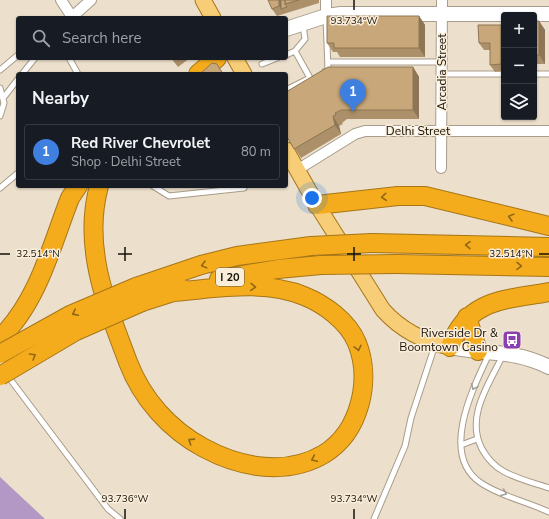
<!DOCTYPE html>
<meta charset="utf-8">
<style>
body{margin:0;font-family:"Nunito Sans",sans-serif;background:#242831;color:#f1f3f6}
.controls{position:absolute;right:12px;top:12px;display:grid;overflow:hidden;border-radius:4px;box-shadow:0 1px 3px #0004}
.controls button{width:36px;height:36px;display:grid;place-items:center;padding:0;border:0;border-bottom:1px solid #363941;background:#171b24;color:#f1f3f6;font:20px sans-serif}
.you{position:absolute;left:312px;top:198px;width:14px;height:14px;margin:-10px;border:3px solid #fff;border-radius:50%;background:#1a73e8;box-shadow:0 0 0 6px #1a73e833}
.badge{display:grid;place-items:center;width:26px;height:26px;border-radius:50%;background:#c3a2d7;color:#fff;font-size:13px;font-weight:700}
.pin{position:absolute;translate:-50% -33px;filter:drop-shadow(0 1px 2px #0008)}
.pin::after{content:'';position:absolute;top:21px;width:14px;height:12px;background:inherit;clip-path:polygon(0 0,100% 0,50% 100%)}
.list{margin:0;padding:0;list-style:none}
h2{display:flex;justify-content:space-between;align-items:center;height:52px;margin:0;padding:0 16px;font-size:17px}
h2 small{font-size:13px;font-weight:400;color:#9ea1a6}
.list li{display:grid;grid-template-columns:26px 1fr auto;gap:12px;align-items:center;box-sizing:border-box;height:56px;margin:0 8px 8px;padding:0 8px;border:1px solid #363941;border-radius:4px}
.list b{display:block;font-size:15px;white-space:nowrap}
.list p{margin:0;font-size:13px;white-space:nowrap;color:#9ea1a6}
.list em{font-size:13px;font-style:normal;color:#9ea1a6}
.icon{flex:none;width:22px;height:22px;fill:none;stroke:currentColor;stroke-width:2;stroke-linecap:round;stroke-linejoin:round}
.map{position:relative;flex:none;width:549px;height:519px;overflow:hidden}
.search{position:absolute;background:#171b24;box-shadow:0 1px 3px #0004;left:16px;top:16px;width:272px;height:44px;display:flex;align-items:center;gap:10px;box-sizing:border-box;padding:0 14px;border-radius:4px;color:#9ea1a6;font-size:15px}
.panel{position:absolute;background:#171b24;box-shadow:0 1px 3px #0004;left:16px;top:72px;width:272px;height:116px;border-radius:4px}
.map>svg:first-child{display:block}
.water{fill:#b397c5}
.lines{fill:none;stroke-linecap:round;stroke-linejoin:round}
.lane-casing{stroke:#a89c8a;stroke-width:7}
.street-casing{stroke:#a89c8a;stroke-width:12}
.secondary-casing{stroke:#a89c8a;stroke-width:16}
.primary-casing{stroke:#a67617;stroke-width:17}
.highway-casing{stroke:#a67617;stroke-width:20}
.lane{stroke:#fff;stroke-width:5}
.street{stroke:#fff;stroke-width:10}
.secondary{stroke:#fff;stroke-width:14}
.primary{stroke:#f8cd77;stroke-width:15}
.highway{stroke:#f4ac1d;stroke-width:18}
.highway-bridge-casing{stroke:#a67617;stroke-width:20;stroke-linecap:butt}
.highway-bridge{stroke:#f4ac1d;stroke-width:18}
.wall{fill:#ac9069}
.shaded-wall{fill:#8c7655}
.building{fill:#c8a87a;stroke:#8c7655}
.oneway{stroke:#906715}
.oneway2{stroke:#a2a09d}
.ticks{fill:none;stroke:#16120b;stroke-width:1.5}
.labels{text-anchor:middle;stroke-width:3;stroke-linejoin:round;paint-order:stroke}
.shield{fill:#faedd9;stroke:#5a5449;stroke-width:1}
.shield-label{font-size:11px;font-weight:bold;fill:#16120b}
.street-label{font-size:12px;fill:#16120b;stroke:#faedd9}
.poi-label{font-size:12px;fill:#16120b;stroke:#faedd9;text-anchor:end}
.ticks-label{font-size:10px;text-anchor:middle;fill:#16120b;stroke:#faedd9;stroke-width:3;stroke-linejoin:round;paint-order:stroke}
</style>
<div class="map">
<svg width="549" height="519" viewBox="0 0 549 519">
<rect width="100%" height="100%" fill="#ecdfcc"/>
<!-- water -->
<path class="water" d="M0,477L45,519H0Z"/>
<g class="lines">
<defs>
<path id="lane" d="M286,55L295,51
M69,58L78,74
M328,62H442
M262,64L277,58
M0,70L18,55
M325,71L328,70L326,17
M22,74L35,58
M442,74H504
M534,74H549
M0,88L4,103L0,116
M286,90L310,78L295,51L305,39L303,25
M4,97L18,79
M153,186L169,196L244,188L243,186
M0,188L18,173
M489,354C473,388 439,455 481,483C500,496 528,502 549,512
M503,355C489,384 465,417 482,449C487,458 494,466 503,471C517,479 534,483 549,488
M7,375L108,509L120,519
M461,445L477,439
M374,519L405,446L411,418L435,345"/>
<path id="street" d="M61,0L72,17L91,0
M326,0V16
M441,168L442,0
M297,170L355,134L365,131H549"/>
<path id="secondary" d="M286,29L326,16L341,14H549
M450,347C487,355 513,349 549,367"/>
<path id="primary" d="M203,0L213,18
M235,58L244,74
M286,150L317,205L383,310C401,330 425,342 450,347"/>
<path id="highway" d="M198,74L217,58
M99,186C82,248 107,306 128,362C142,399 170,430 204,448C241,468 287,476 324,454C360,432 372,380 357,343C348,321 324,304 304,296C264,279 214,289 172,292
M317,205L398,196H425L549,226
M372,243L549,247
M396,264L549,267
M219,279L278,269L321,265
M136,287L201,265L237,256L311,246
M142,302L183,289
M467,317L478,351
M0,338C38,302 52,244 70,198L78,186
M450,347C467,299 505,300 549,292"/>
</defs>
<!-- lane casing -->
<use href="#lane" class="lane-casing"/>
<!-- street casing -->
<use href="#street" class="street-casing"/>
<!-- secondary casing -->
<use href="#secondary" class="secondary-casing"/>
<!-- primary casing -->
<use href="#primary" class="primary-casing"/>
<!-- highway casing -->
<use href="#highway" class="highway-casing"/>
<!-- lane -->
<use href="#lane" class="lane"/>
<!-- street -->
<use href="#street" class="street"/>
<!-- secondary -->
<use href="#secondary" class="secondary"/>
<!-- primary -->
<use href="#primary" class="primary"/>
<!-- highway -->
<use href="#highway" class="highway"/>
<defs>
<path id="highway-bridge" d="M311,246L372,243
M321,265L396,264
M0,354L70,315L136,287
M0,376L76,331L142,302"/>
</defs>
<!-- highway-bridge casing -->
<use href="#highway-bridge" class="highway-bridge-casing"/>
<!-- highway-bridge -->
<use href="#highway-bridge" class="highway-bridge"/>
</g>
<!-- wall -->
<path class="wall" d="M268,0H319V3L277,16L272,9Z
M419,16L425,25V57H340L337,52H333L327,43Z
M534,21H539L545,30V64H534Z
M501,25L504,29V71L495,72L490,65V50H484L479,43Z
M171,58H190L178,67Z
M413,67L419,77V119H347L342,123L343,124L339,126L341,134L301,158L286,135Z"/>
<!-- shaded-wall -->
<path class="shaded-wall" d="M279,0H284L281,9L284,13L279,6Z
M419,16L425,25V57L419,48Z
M539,21L545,30V64L539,55Z
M501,25L504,29V59H503L504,61V68L501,64Z
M413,67L419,77V119L413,110Z
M333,116L339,126L341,134L335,125Z"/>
<!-- building -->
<path class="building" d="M268,0H279V6L272,9Z
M281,0H285V4L287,7L281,9Z
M285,0H299L285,4Z
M327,16H419V48H334V43H327Z
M534,21H539V55H534Z
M478,25H501V64L490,65V43H479Z
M503,33H504V59H503Z
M171,58H176L173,60Z
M212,63L217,64L223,74H200Z
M328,67H413V110H341L335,113L336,115L333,116L335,125L294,149L286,135V92Z"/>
<!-- one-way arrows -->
<defs><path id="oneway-chevron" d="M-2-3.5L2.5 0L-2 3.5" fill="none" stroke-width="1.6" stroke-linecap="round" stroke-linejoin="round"/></defs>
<g class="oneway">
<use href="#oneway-chevron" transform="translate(384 197) rotate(175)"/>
<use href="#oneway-chevron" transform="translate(511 217) rotate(-165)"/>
<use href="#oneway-chevron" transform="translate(468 245) rotate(-179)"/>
<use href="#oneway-chevron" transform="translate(204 265) rotate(165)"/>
<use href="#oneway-chevron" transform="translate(519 266) rotate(1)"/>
<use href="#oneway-chevron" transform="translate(253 287) rotate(2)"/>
<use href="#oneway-chevron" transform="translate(75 313) rotate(154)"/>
<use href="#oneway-chevron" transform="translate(358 348) rotate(76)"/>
<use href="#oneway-chevron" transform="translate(33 356) rotate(-31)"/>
<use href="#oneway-chevron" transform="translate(191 441) rotate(-147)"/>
<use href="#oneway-chevron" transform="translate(314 459) rotate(155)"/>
</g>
<g class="oneway2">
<use href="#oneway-chevron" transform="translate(474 387) rotate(114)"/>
<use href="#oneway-chevron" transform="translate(504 493) rotate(22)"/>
</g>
<!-- ticks -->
<path class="ticks" d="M354,0V10M125,247V261M354,247V261M0,254H10M118,254H132M347,254H361M539,254H549M125,509V519M354,509V519"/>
<!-- icons -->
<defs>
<symbol id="bus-square" viewBox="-11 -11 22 22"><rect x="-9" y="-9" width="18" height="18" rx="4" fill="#8a40b2" stroke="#faedd9"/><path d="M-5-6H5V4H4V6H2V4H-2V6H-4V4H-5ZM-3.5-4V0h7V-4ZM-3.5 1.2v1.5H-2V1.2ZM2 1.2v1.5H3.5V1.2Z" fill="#fff"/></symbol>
</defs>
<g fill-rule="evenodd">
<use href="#bus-square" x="501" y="329" width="22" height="22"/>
</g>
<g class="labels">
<!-- shield labels -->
<rect class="shield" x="216" y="268" width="28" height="18" rx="3"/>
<g class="shield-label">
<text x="230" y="281">I 20</text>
</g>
<!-- street labels -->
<g class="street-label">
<text transform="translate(442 72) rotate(-90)" y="4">Arcadia Street</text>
<text x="418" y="135">Delhi Street</text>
</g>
<!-- poi labels -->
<g class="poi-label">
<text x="498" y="337">Riverside Dr &amp;<tspan x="498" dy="14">Boomtown Casino</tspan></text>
</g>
</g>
<g class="ticks-label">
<text x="354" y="24">93.734°W</text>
<text x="38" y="257">32.514°N</text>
<text x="511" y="257">32.514°N</text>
<text x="125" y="502">93.736°W</text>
<text x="354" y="502">93.734°W</text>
</g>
</svg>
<div class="controls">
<button>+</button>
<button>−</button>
<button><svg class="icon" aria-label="layers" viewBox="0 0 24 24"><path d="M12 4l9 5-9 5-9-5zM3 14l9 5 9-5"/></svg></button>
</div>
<div class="you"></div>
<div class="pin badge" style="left:353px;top:112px;background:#3f7fe0">1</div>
<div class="search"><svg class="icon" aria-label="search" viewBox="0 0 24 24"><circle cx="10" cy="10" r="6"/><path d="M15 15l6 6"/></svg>Search here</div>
<section class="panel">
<h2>Nearby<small></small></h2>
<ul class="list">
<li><span class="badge" style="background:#3f7fe0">1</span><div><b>Red River Chevrolet</b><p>Shop · Delhi Street</p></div><em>80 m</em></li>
</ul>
</section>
</div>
